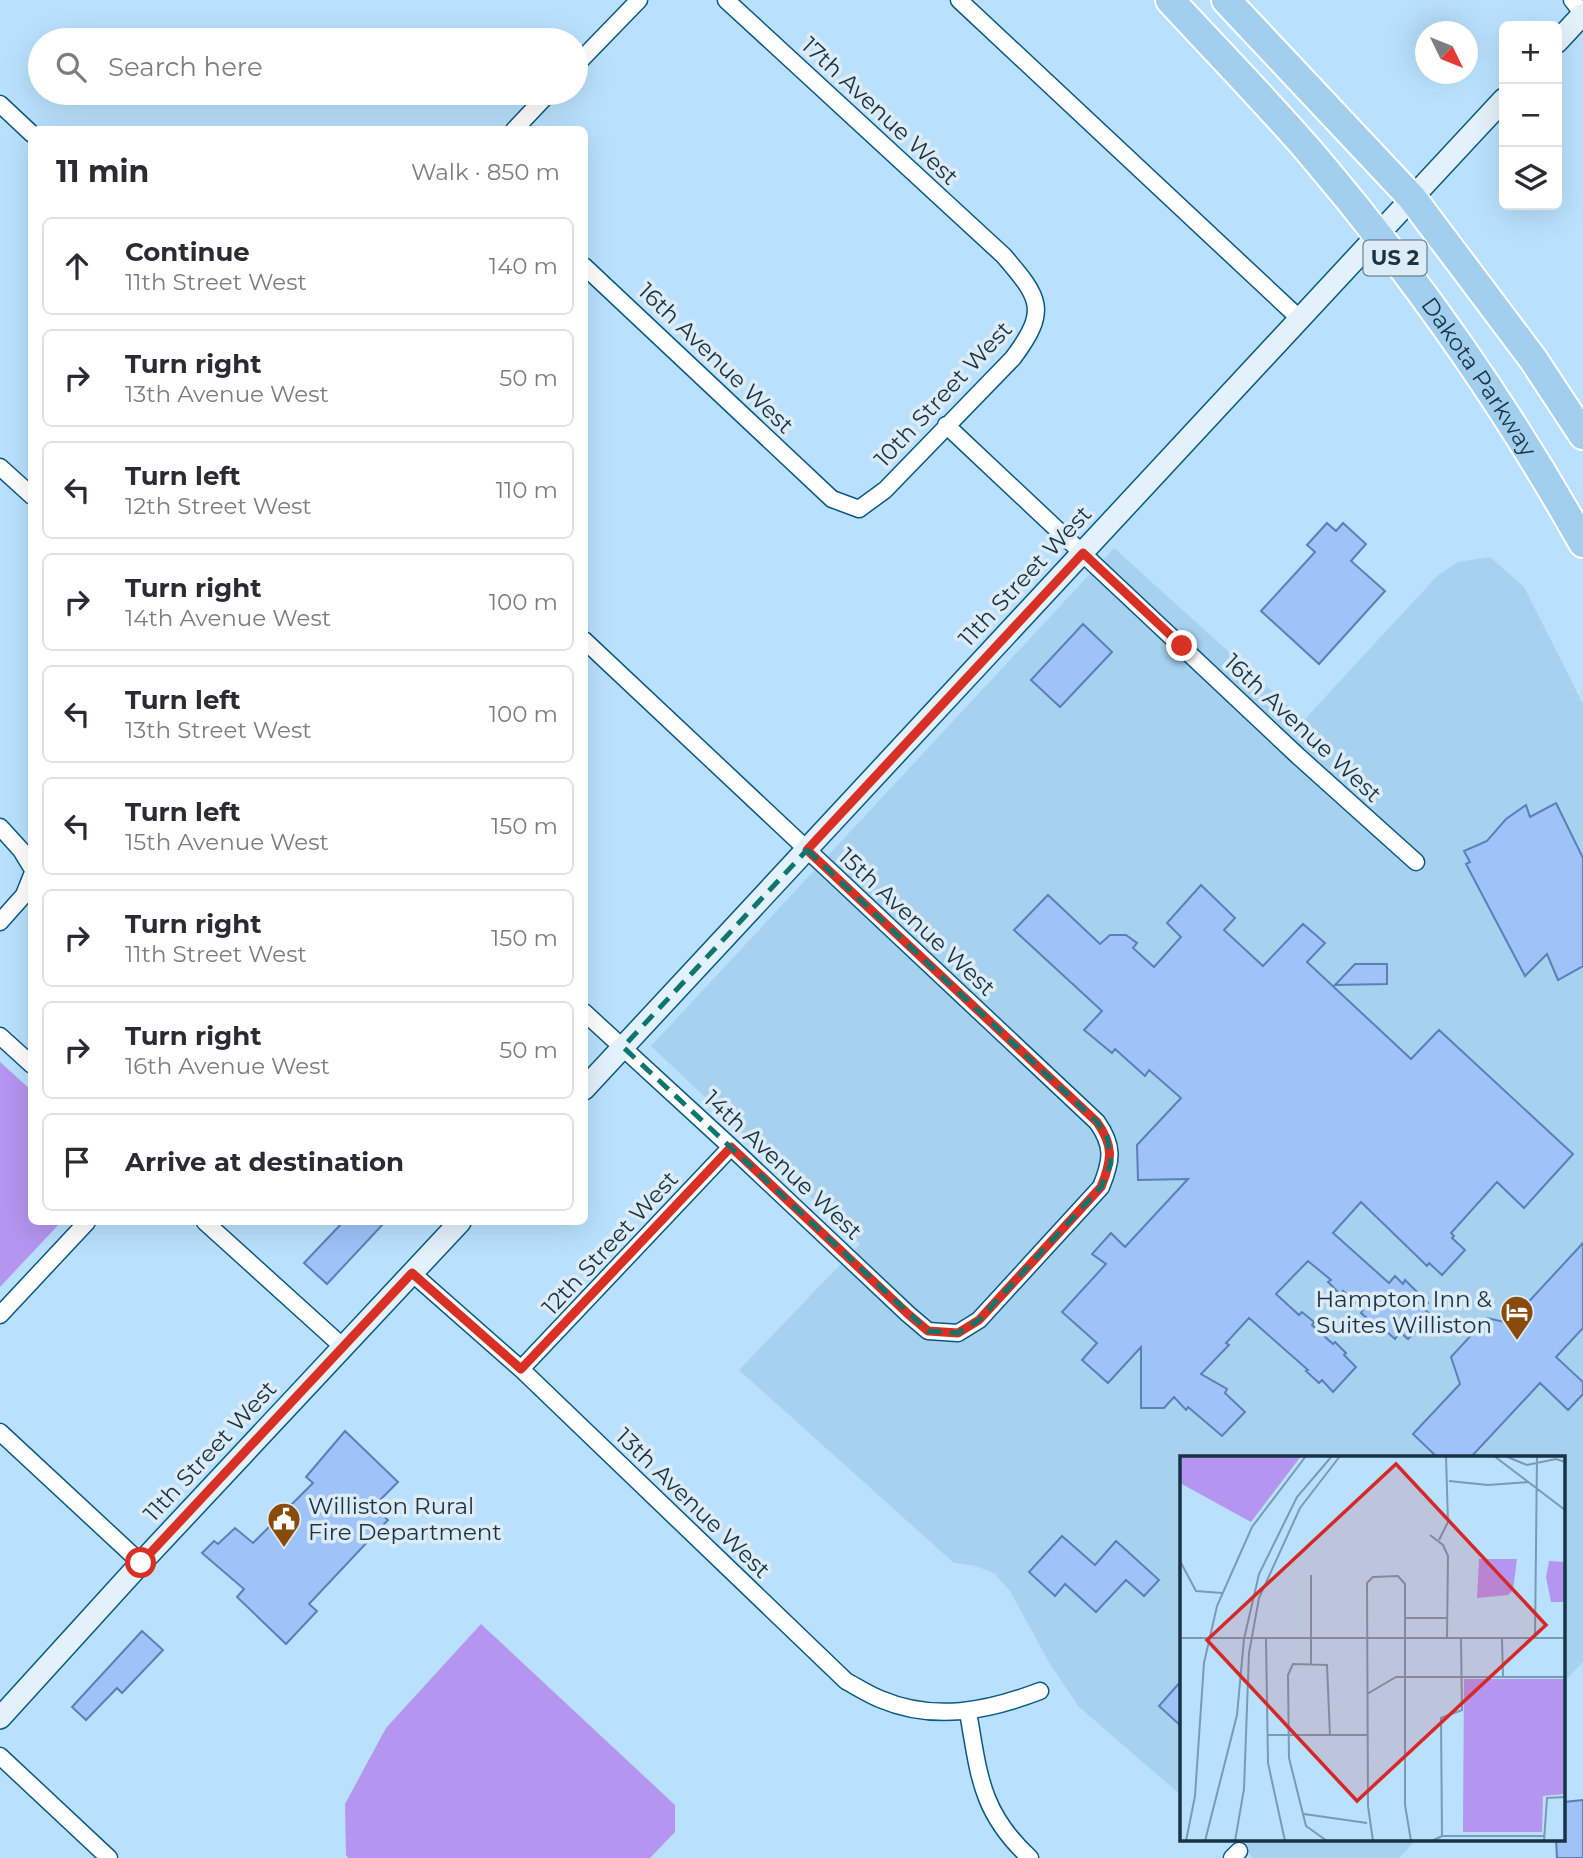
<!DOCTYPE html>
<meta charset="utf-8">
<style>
body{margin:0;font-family:Montserrat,sans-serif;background:#f2f2f3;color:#2b2b33}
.controls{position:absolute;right:21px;top:21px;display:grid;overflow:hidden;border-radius:10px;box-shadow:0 7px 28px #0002}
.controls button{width:63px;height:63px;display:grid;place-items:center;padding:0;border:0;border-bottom:2px solid #e1e1e2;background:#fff;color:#2b2b33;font:35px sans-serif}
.compass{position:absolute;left:1415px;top:21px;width:63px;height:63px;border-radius:50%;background:#fff;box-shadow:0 7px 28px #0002;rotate:133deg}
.stop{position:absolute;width:21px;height:21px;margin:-16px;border:5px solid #d93025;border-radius:50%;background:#fff}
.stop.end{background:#d93025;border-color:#fff;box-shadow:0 2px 7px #0008}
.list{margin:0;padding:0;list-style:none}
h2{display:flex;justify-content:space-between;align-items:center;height:91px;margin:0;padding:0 28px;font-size:30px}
h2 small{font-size:23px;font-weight:400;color:#7c7c81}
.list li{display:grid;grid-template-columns:46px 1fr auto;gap:21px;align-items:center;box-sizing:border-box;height:98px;margin:0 14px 14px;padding:0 14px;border:2px solid #e1e1e2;border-radius:10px}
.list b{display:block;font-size:26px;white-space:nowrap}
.list p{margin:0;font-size:23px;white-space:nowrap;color:#7c7c81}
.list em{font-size:23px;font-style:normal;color:#7c7c81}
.icon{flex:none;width:38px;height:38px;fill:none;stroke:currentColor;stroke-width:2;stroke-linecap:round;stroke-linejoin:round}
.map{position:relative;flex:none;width:1583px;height:1858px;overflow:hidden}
.search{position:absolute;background:#fff;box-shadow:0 7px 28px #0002;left:28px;top:28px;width:560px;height:77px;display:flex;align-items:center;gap:18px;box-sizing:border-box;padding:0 24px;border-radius:38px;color:#7c7c81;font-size:26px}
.panel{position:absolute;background:#fff;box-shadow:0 7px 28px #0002;left:28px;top:126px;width:560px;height:1099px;border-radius:10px}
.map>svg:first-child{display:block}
.built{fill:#a6d2f0}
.green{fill:#b495f0}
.building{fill:#9ec3f9;stroke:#5b7fb7;stroke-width:2}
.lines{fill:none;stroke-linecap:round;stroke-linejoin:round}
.street-casing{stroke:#095981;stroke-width:19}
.secondary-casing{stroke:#095981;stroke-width:24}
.highway-casing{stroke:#fff;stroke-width:32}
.street{stroke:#fff;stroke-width:16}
.secondary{stroke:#e3f1fa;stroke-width:21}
.highway{stroke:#a2cfee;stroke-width:28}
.route{stroke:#d93025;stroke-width:9}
.marked{fill:none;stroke:#0f766e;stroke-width:5;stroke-dasharray:14 9;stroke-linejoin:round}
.labels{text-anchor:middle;stroke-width:7;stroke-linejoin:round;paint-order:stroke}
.shield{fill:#ddebf4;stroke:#526a7a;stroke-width:2}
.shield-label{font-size:21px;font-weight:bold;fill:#173345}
.street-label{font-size:23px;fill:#173345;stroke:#ddebf4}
.poi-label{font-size:23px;fill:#173345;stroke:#ddebf4;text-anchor:end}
.inset-road{fill:none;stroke:#789bb3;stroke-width:2}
.view{fill:#d62828;fill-opacity:0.15;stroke:#d62828;stroke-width:3.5}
.inset-edge{fill:none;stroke:#173345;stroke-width:3.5}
</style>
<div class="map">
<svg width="1583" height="1858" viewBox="0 0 1583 1858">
<rect width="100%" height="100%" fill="#b9e1fd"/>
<!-- built -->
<path class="built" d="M1114,548L1304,720L1437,576L1458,562L1490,557L1524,587L1583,704V1662L1564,1682V1457H1182V1796L1079,1707L1050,1664L1010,1591L995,1574L976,1566L954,1563L739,1370L860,1244L651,1046Z
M1232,1839H1417L1399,1858H1254Z"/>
<!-- green -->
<path class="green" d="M0,1062L31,1090L32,1222H61L0,1287Z
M481,1624L675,1805V1832L650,1858H348L346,1855L345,1804L386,1728Z"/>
<!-- building -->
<path class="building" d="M1327,523L1336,531L1343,523L1366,544L1351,561L1385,591L1319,664L1261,611L1315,552L1307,545Z
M1083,624L1112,652L1060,707L1031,680Z
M1556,803L1583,858V966L1558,980L1547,954L1525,976L1466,864L1470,862L1464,851L1487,841L1506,819L1526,805L1530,817Z
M1201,885L1235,918L1224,930L1263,966L1303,924L1325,943L1307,962L1411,1059L1439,1030L1573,1154L1524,1208L1497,1182L1451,1233L1454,1236L1452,1238L1465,1250L1442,1275L1429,1263L1427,1266L1361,1202L1333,1233L1389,1283L1395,1276L1403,1284L1405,1280L1428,1303L1423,1308L1431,1315L1408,1339L1400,1332L1395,1339L1379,1325L1377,1327L1361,1313L1363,1310L1343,1291L1340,1294L1328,1282L1331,1280L1308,1261L1276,1294L1299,1315L1302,1312L1314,1322L1312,1325L1333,1344L1335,1342L1346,1353L1344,1355L1356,1367L1333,1392L1322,1380L1319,1383L1306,1371L1308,1370L1249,1318L1226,1343L1229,1345L1201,1374L1227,1389L1225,1393L1245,1412L1222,1436L1188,1407L1186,1410L1174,1397L1164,1408H1141V1347L1108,1383L1082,1360L1097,1343L1062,1312L1106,1264L1092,1254L1111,1233L1125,1247L1188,1179L1138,1180L1137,1145L1181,1098L1149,1070L1145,1076L1115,1049L1112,1053L1084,1030L1102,1011L1014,930L1048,895L1100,944L1110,935H1126L1137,943L1133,948L1154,967L1181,937L1167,923Z
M1355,964H1387V984L1335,985Z
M343,1222H385L327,1284L304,1263Z
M1583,1243V1328L1556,1357L1583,1382V1394L1568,1410L1540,1383L1471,1457H1437L1413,1434L1460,1384L1451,1357L1487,1318L1509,1323Z
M345,1431L398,1482L373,1507L388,1520L309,1604L317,1611L286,1644L237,1597L244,1589L202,1553L214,1541L218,1544L235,1528L253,1543L313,1483L306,1477Z
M1062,1536L1095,1565L1116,1541L1159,1580L1144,1596L1126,1580L1096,1612L1065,1584L1055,1596L1029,1572Z
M142,1631L163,1650L122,1693L117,1688L86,1720L72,1707Z
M1182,1680V1727L1159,1706Z
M1583,1800V1858H1557L1556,1839H1564V1802Z"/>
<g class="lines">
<defs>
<path id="street" d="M959,0L1300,319
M1572,0L1583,14
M576,65L639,0
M0,104L32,134
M514,130L549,93
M584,266L832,499L859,509L885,490L1013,358C1049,310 1040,298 1004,256L726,0
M946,425L1298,756L1416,862
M0,467L32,496
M584,640L1097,1122C1114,1146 1112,1160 1101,1187L979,1320L958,1333L928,1331L908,1314L731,1147L584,1012
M0,827L21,850L32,868
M0,922L24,895L32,875
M0,1036L32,1065
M205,1222L342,1346
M412,1273L521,1369L846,1681C857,1687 868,1694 880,1699C934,1722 988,1711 1040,1691
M0,1315L87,1222
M521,1369L731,1147
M0,1432L141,1563
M968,1712C979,1774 980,1812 1030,1858
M0,1756L109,1858
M1232,1858L1239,1851"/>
<path id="secondary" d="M1557,42L1583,14
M584,1089L1504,99
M0,1718L141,1563L460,1222"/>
<g id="highway">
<path id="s1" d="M1170,0C1217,51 1265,100 1310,152C1413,273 1505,404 1583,543"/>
<path d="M1226,0L1412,198L1533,359L1583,435"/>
</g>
</defs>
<!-- street casing -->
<use href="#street" class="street-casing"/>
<!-- secondary casing -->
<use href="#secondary" class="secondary-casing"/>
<!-- highway casing -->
<use href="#highway" class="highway-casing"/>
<!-- street -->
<use href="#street" class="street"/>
<!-- secondary -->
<use href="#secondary" class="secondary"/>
<!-- highway -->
<use href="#highway" class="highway"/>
</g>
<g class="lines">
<!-- route -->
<path class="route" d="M141,1563L412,1273L521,1369L731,1147L908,1314L928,1331L958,1333L979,1320L1101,1187C1112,1160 1114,1146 1097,1122L807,850L1083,553L1182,646"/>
</g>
<!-- marked area -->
<path class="marked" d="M807,850L1097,1122L1107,1136L1111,1163L1101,1187L979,1320L958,1333L928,1331L623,1047Z"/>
<!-- icons -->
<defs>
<symbol id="hotel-pin" viewBox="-11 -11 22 30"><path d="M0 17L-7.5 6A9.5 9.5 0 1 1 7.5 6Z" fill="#884b0c" stroke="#ddebf4"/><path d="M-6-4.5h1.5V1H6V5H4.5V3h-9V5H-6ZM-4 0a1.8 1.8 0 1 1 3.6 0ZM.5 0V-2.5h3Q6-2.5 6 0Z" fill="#fff"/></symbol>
<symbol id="civic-pin" viewBox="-11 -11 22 30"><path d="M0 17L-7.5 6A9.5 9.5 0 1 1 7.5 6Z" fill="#884b0c" stroke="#ddebf4"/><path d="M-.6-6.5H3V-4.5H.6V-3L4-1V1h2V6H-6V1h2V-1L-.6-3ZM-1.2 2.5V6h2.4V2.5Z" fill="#fff"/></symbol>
</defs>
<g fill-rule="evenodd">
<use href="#hotel-pin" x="1498" y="1293" width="38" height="52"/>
<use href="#civic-pin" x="265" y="1500" width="38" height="52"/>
</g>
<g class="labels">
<!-- shield labels -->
<rect class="shield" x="1363.5" y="240.5" width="63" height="35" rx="5"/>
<g class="shield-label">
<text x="1395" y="265">US 2</text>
</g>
<!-- street labels -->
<g class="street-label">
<text transform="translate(880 111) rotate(43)" y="8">17th Avenue West</text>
<text transform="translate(716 358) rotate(44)" y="8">16th Avenue West</text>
<text dy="8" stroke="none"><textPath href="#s1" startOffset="488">Dakota Parkway</textPath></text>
<text transform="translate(943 394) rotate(-47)" y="8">10th Street West</text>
<text transform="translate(1025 576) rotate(-47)" y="8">11th Street West</text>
<text transform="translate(1303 728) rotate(43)" y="8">16th Avenue West</text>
<text transform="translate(917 922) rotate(43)" y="8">15th Avenue West</text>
<text transform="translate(783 1165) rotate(43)" y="8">14th Avenue West</text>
<text transform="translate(610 1243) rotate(-47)" y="8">12th Street West</text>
<text transform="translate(210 1451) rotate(-47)" y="8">11th Street West</text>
<text transform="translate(693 1503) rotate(44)" y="8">13th Avenue West</text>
</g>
<!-- poi labels -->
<g class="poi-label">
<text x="1492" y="1307">Hampton Inn &amp;<tspan x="1492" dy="26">Suites Williston</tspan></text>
<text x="308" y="1514" text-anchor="start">Williston Rural<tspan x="308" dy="26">Fire Department</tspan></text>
</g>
</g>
<!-- overview -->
<g transform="translate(1180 1456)">
<rect width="385" height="385" fill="#b9e1fd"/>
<path d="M0,0H121L71,66L0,27ZM299,103H337L333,134L328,139L297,142ZM369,105L385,106V146H371L366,121ZM284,223H385V338L363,340L362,376H283Z" fill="#b495f0"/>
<path class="inset-road" d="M314,0L385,54M325,0L347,9L376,3L385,6M269,25L308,29L349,26M250,79L263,89L268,100L267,181M259,84L268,66L266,0M0,105L16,135L42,137M131,119V208M224,162H267M0,182H385M355,182L357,0M86,183L88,307L105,385M322,183L323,220M187,238L216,221H385M87,279H188M124,358L187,367M262,380L261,262L282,254L281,183M6,385L15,340L24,207L37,150L72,71L126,0M25,385L57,259L64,183L79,118L117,41L152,0M55,385L64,333L69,197L79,142L120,52L160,0M147,385L126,370L109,302L108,219L113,208L147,209L150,280M193,385L188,350L187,127L193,121L218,120L225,128V349L231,385M252,385L262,380H365M364,385L367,342L385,341"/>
<path class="view" d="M216,8L366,169L177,345L27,184Z"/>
<rect width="385" height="385" class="inset-edge"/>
</g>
</svg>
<div class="controls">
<button>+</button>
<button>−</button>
<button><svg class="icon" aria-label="layers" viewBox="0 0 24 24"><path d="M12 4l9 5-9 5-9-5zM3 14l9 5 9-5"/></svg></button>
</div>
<svg class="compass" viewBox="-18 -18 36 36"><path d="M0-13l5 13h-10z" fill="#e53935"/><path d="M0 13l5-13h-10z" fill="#7c7c81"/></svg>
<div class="stop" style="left:141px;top:1563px"></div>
<div class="stop end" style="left:1182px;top:646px"></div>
<div class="search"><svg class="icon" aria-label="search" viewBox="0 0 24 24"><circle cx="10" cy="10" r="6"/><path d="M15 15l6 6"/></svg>Search here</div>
<section class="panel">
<h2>11 min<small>Walk · 850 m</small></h2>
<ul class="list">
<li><svg class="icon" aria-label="ahead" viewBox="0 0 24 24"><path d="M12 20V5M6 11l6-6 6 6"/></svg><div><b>Continue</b><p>11th Street West</p></div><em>140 m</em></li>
<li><svg class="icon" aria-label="right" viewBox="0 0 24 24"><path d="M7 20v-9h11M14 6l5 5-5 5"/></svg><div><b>Turn right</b><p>13th Avenue West</p></div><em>50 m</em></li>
<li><svg class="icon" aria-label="left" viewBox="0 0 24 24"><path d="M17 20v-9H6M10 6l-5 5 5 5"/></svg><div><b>Turn left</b><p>12th Street West</p></div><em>110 m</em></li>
<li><svg class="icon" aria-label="right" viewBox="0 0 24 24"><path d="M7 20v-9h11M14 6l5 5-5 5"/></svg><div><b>Turn right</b><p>14th Avenue West</p></div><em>100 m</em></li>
<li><svg class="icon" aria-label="left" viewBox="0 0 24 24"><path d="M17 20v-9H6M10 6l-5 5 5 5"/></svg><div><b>Turn left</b><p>13th Street West</p></div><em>100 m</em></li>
<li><svg class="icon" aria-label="left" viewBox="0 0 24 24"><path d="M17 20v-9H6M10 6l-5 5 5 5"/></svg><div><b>Turn left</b><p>15th Avenue West</p></div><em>150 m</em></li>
<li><svg class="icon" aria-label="right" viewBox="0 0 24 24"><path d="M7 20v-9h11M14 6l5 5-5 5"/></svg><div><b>Turn right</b><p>11th Street West</p></div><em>150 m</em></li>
<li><svg class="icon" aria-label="right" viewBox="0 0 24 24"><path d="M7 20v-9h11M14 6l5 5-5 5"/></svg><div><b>Turn right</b><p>16th Avenue West</p></div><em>50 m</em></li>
<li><svg class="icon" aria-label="arrive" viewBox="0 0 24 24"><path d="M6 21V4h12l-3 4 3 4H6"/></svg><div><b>Arrive at destination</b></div></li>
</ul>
</section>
</div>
